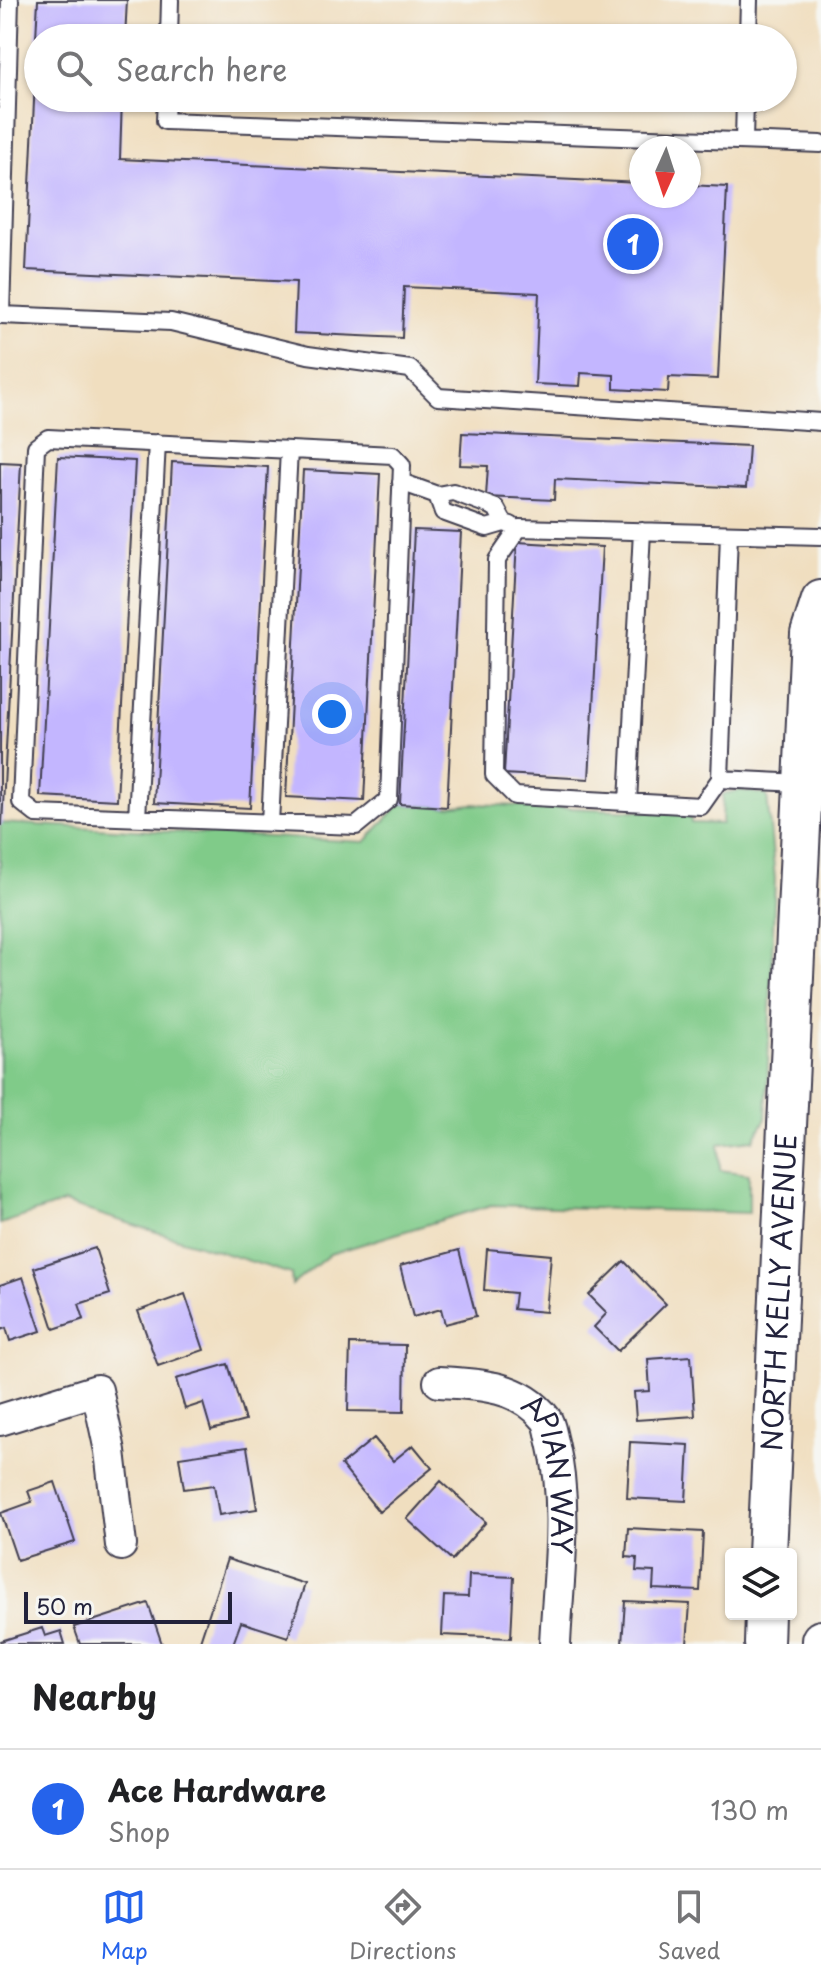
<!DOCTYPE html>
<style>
body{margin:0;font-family:"Playpen Sans",sans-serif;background:#f6f6f6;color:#202124}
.controls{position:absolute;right:24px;bottom:24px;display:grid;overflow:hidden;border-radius:8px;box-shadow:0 2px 6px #0004}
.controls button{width:72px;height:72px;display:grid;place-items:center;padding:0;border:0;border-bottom:2px solid #e0e0e0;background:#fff;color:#202124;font:40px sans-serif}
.compass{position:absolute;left:629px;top:136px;width:72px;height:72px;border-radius:50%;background:#fff;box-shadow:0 2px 6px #0004;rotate:183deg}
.scale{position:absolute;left:24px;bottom:20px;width:208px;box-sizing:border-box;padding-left:8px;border:4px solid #22223b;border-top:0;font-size:22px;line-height:28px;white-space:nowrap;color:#22223b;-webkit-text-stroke:6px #f6f6f2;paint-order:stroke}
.you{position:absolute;left:332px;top:714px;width:28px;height:28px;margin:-20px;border:6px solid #fff;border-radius:50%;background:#1a73e8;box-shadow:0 0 0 12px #1a73e833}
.badge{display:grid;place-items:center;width:52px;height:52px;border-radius:50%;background:#2563eb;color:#fff;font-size:26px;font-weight:700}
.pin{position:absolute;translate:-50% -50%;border:4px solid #fff;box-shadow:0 2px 8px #0006}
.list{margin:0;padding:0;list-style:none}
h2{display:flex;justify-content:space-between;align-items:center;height:104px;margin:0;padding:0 32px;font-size:34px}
h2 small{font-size:26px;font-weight:400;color:#757577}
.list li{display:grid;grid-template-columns:52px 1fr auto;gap:24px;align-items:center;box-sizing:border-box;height:120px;padding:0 32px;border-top:2px solid #e0e0e0}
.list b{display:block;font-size:30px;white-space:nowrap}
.list p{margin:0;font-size:26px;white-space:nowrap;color:#757577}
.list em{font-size:26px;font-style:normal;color:#757577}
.icon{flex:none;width:44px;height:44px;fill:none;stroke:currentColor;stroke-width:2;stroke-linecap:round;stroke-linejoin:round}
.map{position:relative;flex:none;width:821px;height:1644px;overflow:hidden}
.search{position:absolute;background:#fff;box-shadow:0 2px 6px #0004;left:24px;right:24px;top:24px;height:88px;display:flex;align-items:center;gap:20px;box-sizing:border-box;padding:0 28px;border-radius:44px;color:#757577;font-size:30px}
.sheet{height:224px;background:#fff}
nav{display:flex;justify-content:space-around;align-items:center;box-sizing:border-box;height:112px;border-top:2px solid #e0e0e0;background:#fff;font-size:22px;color:#757577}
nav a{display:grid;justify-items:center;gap:4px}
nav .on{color:#2563eb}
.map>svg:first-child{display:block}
.green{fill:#80cb89;stroke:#517662;stroke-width:2}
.building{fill:#c3b6ff}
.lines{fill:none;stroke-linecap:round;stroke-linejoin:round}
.service-casing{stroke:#413e4f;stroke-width:20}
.minor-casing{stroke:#413e4f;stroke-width:34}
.tertiary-casing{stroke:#413e4f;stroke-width:42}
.service{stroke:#fff;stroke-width:16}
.minor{stroke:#fff;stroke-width:30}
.tertiary{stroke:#fff;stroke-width:38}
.labels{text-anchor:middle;stroke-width:6;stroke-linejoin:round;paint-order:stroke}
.street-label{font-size:28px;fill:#22223b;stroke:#f6f6f2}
</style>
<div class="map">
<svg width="821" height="1644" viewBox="0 0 821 1644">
<rect width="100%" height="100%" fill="#f6f6f2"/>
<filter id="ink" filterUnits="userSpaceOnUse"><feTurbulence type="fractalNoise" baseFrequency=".0125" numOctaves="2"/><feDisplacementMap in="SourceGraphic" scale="16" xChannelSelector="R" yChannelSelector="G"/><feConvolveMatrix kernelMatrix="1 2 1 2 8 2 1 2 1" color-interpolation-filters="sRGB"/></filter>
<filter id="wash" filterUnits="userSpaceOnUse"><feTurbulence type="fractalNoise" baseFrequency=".006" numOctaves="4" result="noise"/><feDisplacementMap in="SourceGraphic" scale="32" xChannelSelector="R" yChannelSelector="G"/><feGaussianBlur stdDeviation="1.8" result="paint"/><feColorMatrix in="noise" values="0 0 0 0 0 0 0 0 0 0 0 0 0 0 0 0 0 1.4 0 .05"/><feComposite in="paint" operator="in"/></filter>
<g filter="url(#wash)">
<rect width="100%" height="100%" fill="#f0debf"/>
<!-- green -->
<path class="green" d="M740,790L767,795L775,879L766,1119L753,1140L719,1144L720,1170L749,1174V1213L491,1205L330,1254L292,1285L291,1274L64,1203L0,1224V823L365,842L400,804L447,807L473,804L690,813L691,823L722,824L723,794Z"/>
<g id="blocks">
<!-- building -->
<path class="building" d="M38,0H127L125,38H36Z
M36,59H38V98H122L120,159L641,183V196H689V185L727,187L718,379L669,377L668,392L614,389V375L581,373L580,386L535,384L539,293L404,287L402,338L294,333L296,282L26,270Z
M462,433L749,446L746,488L555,479L554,500L486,497L488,466L460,465Z
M58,457L135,461L117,800L40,796Z
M0,462L21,463L2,825H0Z
M172,462L268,467L250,808L154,803Z
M303,470L380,474L364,801L286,797Z
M414,530L461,532L447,807L400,804Z
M517,542L602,547L589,779L504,774Z
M95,1248L110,1294L79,1304L84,1319L54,1329L34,1268Z
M487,1249L551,1255L546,1312L513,1309L515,1293L484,1290Z
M459,1250L476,1316L445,1324L441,1309L413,1317L400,1266Z
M624,1261L666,1304L618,1351L594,1327L607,1313L589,1295Z
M23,1277L41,1331L10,1341L6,1328L0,1330V1285Z
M185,1294L204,1350L158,1366L138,1311Z
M350,1344L405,1345L404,1412L348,1411Z
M691,1356L695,1416L636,1420L634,1392L650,1391L648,1359Z
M228,1364L245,1421L211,1430L203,1403L185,1409L176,1379Z
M374,1438L393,1461L413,1445L432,1468L379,1512L341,1465Z
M630,1442L689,1445L686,1501L627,1498Z
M247,1447L257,1509L219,1515L214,1485L184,1489L179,1457Z
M441,1481L486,1522L452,1560L407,1519Z
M55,1482L75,1542L17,1560L1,1513L32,1502L28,1491Z
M628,1528L703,1532L700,1591L653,1589L654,1572L636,1571L637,1558L626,1557Z
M227,1559L305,1584L288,1637L241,1622L233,1644H199Z
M469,1575L514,1577L511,1638L442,1635L444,1596L468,1597Z
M625,1601L690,1604L687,1644H622Z
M148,1603L162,1644H80L74,1627Z
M42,1628L45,1636L61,1631L65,1644H2L1,1641Z"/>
</g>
</g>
<g filter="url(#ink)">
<use href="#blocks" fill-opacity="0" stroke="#413e4f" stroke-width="2"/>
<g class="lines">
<defs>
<path id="service" d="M10,0L1,315L171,322L308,355L410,369L438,397L821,422
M169,38L170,0
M748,38L749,0
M166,98L165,121L821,144
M744,141L745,98
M48,438L393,455L402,465L389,799L356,826L36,814L21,802L36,447Z
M401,482L437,495L453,492L496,508L504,523
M437,495L443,512L487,528L504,523L511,525
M720,779L729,534
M801,783L720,779L701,806L515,796L494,775L497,560L519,528L821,536
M628,802L642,531
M137,818L157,443
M270,823L289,450"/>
<g id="minor">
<path id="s1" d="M439,1382C477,1384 520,1385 546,1419C550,1424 551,1435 553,1442C569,1507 558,1578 555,1644"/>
<path d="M0,1420L97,1390L110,1451L121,1545"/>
</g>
<g id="tertiary">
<path id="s2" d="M767,1554L810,634L821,600"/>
<path d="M764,1644L765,1614"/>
<path d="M821,1644V1640"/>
</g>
</defs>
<!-- service casing -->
<use href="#service" class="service-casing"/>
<!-- minor casing -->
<use href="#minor" class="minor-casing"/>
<!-- tertiary casing -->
<use href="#tertiary" class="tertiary-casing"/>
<!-- service -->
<use href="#service" class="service"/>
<!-- minor -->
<use href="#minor" class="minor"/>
<!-- tertiary -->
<use href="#tertiary" class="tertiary"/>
</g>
</g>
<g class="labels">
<!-- street labels -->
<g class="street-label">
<text dy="10" stroke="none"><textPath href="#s2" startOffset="262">NORTH KELLY AVENUE</textPath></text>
<text dy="10" stroke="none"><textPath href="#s1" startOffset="172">APIAN WAY</textPath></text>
</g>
</g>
</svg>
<div class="controls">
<button><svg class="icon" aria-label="layers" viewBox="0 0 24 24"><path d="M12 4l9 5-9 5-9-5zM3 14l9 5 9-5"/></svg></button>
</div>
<svg class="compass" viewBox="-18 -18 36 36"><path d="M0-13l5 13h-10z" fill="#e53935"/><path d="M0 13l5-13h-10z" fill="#757577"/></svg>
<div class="scale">50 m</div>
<div class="you"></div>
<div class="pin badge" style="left:633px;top:244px">1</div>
<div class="search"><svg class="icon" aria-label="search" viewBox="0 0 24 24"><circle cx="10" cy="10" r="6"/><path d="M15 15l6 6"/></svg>Search here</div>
</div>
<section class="sheet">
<h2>Nearby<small></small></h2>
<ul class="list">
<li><span class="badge">1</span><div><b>Ace Hardware</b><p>Shop</p></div><em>130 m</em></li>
</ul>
</section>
<nav>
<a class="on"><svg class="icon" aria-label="map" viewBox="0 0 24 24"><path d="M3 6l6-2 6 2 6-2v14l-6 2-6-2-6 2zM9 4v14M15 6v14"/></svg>Map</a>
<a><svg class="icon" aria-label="directions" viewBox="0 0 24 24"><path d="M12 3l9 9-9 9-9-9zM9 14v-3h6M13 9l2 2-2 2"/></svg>Directions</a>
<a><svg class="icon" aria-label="saved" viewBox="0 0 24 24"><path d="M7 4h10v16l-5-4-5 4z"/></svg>Saved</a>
</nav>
